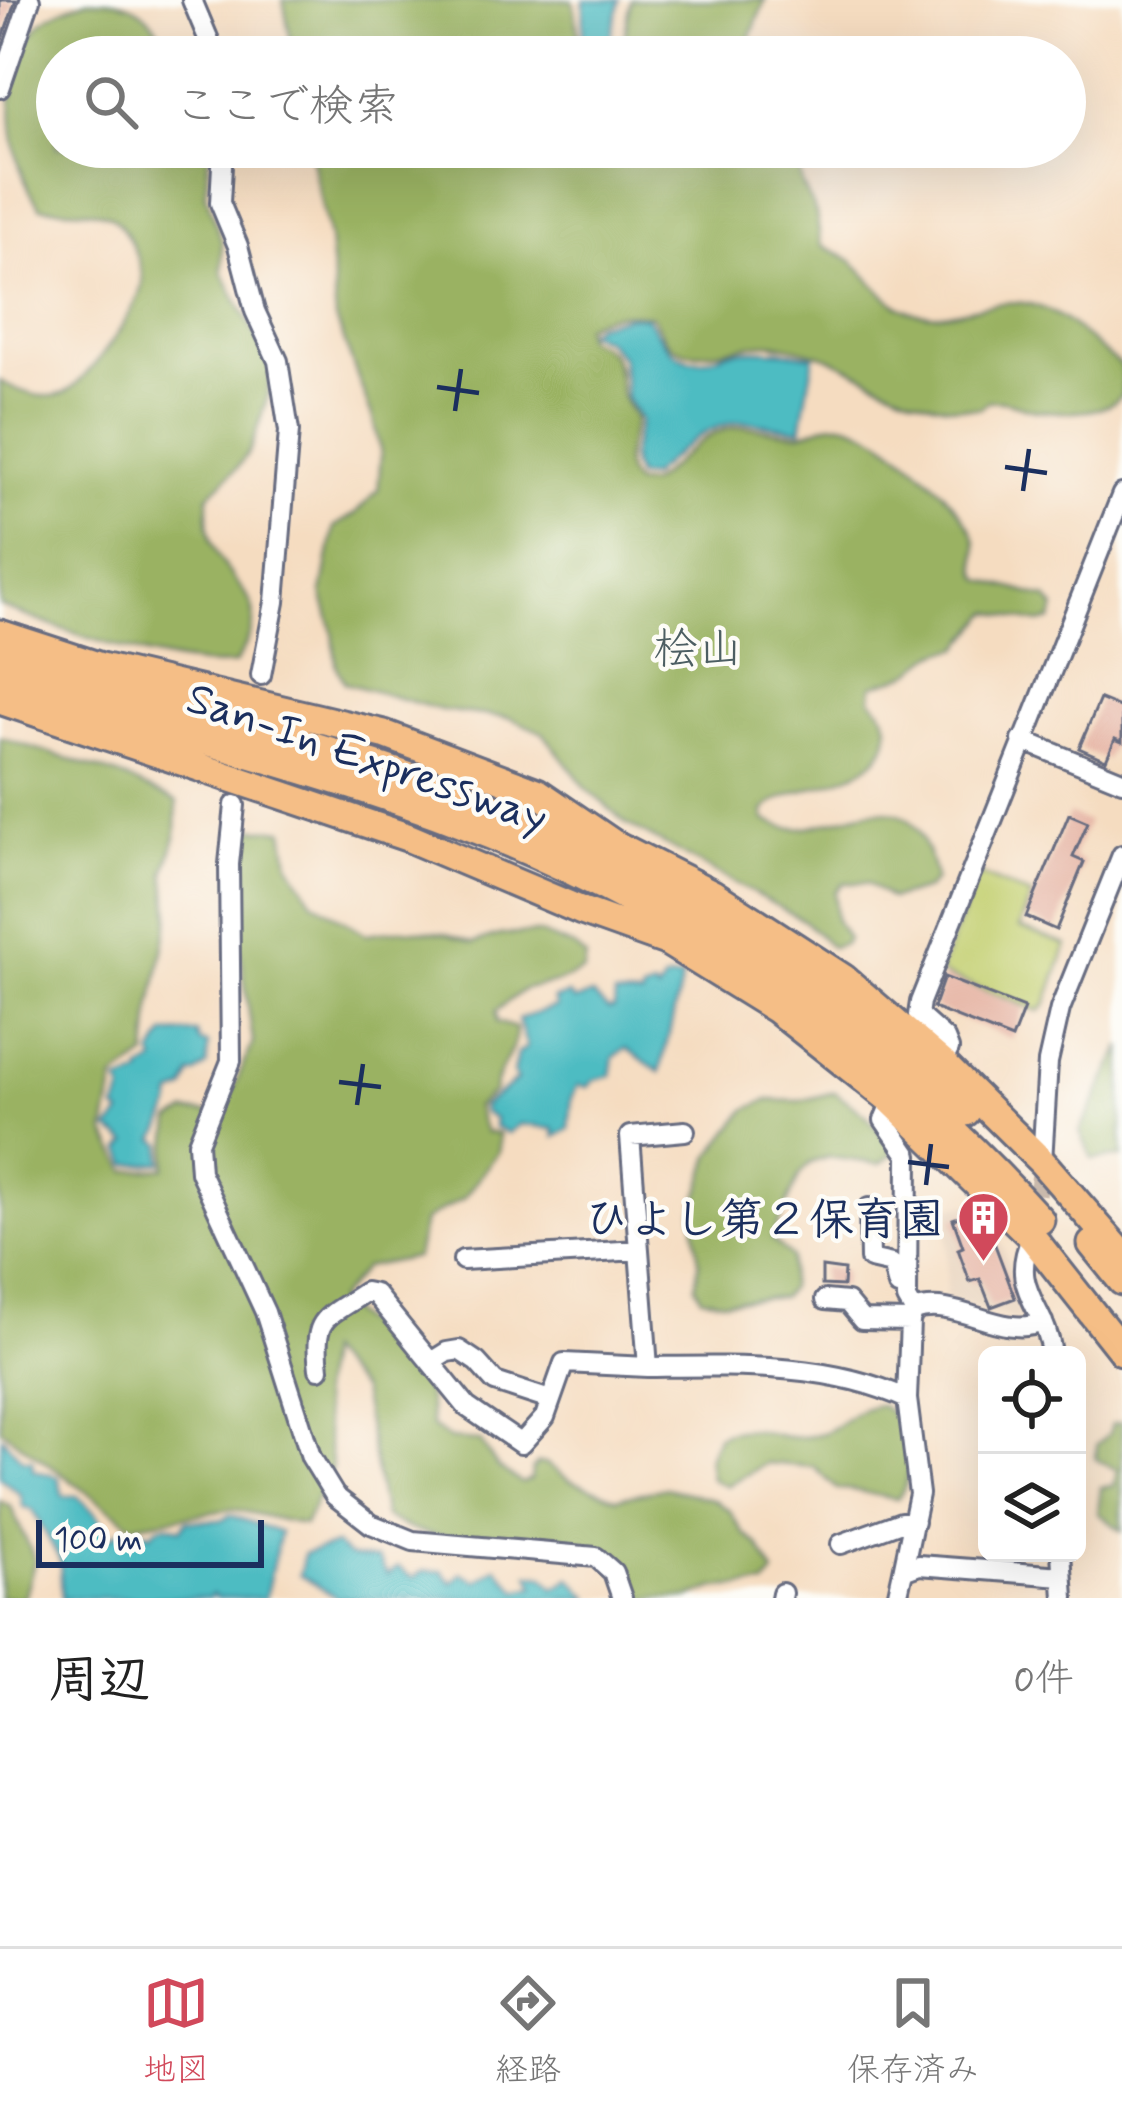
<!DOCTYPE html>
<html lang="ja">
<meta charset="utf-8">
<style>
body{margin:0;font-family:Mynerve,"Klee One",sans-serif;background:#f6f6f6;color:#222}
.controls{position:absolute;right:36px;bottom:36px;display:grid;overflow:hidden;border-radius:18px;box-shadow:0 12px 48px #0002}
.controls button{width:108px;height:108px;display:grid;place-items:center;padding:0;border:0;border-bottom:3px solid #e0e0e0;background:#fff;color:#222;font:60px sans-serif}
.scale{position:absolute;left:36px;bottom:30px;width:228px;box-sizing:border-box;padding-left:12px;border:6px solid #1b2f5e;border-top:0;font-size:33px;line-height:42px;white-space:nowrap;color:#1b2f5e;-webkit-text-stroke:9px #fdfcf7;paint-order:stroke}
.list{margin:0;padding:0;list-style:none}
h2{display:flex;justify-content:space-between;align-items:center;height:156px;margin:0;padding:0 48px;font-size:51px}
h2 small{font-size:39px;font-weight:400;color:#767676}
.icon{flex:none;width:66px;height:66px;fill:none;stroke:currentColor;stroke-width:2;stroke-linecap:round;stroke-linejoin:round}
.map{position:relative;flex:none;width:1122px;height:1598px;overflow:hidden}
.search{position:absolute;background:#fff;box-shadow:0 12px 48px #0002;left:36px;right:36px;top:36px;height:132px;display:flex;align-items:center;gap:30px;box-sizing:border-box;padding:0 42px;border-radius:66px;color:#767676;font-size:45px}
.sheet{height:348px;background:#fff}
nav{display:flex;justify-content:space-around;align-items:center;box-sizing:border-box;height:168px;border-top:3px solid #e0e0e0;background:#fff;font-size:33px;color:#767676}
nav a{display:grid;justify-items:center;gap:6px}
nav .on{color:#d1495b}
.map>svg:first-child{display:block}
.built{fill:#e6cfb7}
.green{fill:#c3cf70;stroke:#6f7f67;stroke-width:3}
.forest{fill:#9ab262;stroke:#5a7060;stroke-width:3}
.water{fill:#4dbcc2;stroke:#347690;stroke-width:3}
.building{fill:#e5b2a2}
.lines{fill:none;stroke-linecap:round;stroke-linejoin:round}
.minor-tunnel{stroke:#c9b9ac;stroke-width:18;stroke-dasharray:18 9;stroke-linecap:butt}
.minor-casing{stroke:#676c80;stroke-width:24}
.highway-casing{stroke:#676c80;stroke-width:33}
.minor{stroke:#fff;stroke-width:18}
.highway{stroke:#f5be86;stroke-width:27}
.ticks{fill:none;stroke:#1b2f5e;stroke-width:4.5}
.labels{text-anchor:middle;stroke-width:9;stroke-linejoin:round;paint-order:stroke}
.park-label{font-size:45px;fill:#4d5f63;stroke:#fdfcf7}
.street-label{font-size:45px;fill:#1b2f5e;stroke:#fdfcf7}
.poi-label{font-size:45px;font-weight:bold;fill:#1b2f5e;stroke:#fdfcf7;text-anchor:end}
</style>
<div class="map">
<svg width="1122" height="1598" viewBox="0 0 1122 1598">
<rect width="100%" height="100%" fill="#fdfcf7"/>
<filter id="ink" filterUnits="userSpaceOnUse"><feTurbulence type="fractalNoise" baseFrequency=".00833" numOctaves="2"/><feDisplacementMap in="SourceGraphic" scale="24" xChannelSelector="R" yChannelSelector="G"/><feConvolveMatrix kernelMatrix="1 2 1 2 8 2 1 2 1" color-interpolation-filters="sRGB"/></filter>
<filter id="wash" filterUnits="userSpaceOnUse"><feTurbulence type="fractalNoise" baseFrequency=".004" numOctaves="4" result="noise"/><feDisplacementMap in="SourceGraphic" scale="48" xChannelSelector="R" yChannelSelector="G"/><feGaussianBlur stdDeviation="2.7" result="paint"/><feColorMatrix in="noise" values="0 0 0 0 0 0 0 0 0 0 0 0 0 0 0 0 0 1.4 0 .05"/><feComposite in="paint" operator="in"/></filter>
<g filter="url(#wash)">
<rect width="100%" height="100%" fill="#f5dcc0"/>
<!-- built -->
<path class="built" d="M975,1204L997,1233L1013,1275L1019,1320L946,1297L948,1207Z"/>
<!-- green -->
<path class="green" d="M978,874L1031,896L1019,928L1067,945L1046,1005L1039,1011L939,973Z"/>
<!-- forest -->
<path class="forest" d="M88,0C146,0 145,14 178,57H57V147H209L206,195L222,242V272L271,364L268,396L250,450L237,468L208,496C208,511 207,529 213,544C236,600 278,595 235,664C175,671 59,629 0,606V381C19,391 41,401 62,394C83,388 140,307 142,284C144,266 127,228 112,217C97,207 60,210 40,207C5,160 0,74 37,27C49,12 71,7 88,0Z
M283,0H573L579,36L576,57H294Z
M631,0H765L751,36L748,57H621Z
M309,147H794L802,184L816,213L821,245C832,251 845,255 854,263C873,280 885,302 910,311C950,324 990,295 1030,304C1068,313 1091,346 1122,366V395C1103,416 1063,413 1036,410C1019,407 1004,398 988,401L981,408C928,412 880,382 834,360C817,352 798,349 780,345C745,337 701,366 672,346C662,339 659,326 652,316C628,311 604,313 584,326L586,338C621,354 615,359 621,392C623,401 631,409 635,419C633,442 614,463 635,484H649C675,467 691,441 723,430C748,421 772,433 797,433C812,433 825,421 842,423C882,428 958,498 974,535C981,551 971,566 982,580L1047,598L1055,608L1052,620L1039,623L991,612L959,648C936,651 930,657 913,671C903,678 884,681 872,686L871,699C881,708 889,718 888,732C884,788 789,781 764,811L765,820C773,823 783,828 792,828C835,830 902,779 924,844C929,857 934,867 935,880L927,889L891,899L867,883H843L835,892L836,920L847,939L844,944L831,947L804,921L627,824L586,788L543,733L510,718L441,710L345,683L336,665L333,632L322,593L334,527L355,514L378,490L381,455L373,419L336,319L329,238Z
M0,737L118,775L177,802L176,836L165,873L170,916L151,1010L147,1056L115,1079L105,1132L127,1171L165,1168L171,1121L187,1112L223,1113L253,1042L239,942L247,898L245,868L236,840L242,828L284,830L289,863L313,901L366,934L404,929L444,933L473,943L499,935L538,933L574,947L586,957L584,971L556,983L524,989L496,1011L497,1022L516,1028C517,1052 497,1067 494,1092L476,1107L485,1132L499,1134V1151L465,1197L424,1221L416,1257L365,1267L336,1301L417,1370L426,1386L432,1427L450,1439L480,1441L498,1468L522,1483L531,1480L532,1469L538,1463L547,1464L569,1480L617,1498L666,1488L713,1499L730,1511L743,1533L758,1545L774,1573L766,1585L716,1588L689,1598H631C631,1578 628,1560 607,1552C556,1531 473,1545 419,1532C407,1529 395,1522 384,1517L361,1391L325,1352L320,1393L332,1467L304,1525L233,1509L132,1525L0,1429Z
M1122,1046V1157L1092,1159L1080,1132Z
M835,1092L866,1115L893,1146V1154L880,1164L828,1157L810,1163L800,1174L772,1239L791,1257L789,1288L782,1297L725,1301L702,1298L695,1286L699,1262L693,1214L711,1155L746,1110L767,1100L800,1101Z
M879,1405C909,1419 920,1474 897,1499C874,1497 863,1489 837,1489L814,1467L767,1463L726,1486L711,1479L708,1458L717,1436C759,1417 775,1447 819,1434C844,1427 851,1408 879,1405Z
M1122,1422V1531L1098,1513L1101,1487L1114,1486L1117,1470L1096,1459L1097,1444L1109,1434L1112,1424Z
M0,1501L11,1507L35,1560L24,1598H0Z"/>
<!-- water -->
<path class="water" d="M584,0H620L606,57H583Z
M629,316L647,317C660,338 673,363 702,360C712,359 720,354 729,352C757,347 787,351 814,356L801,429C782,429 762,422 743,422C705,423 676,453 650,477H637C623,454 637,444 640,420L626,397L622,358L606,340L587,332L596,324Z
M682,978L660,1072L626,1048L614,1057L611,1076L594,1080L588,1087L578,1085L572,1097L569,1129L555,1137L554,1129L520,1124L508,1133L494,1127L495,1119L483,1112V1106L517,1080L513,1073L517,1054L527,1047L518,1019L556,1007L553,999L569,995L574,1001L592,995L608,1010L614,1009L615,996L642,997V992L654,988L658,992L664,980Z
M197,1033L200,1042L208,1044L207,1066L196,1074H191L185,1090L173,1095C171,1110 164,1126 156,1139L163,1144L162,1163L128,1165L122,1150L128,1143L109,1130L122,1114L116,1110L123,1091L119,1083L142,1075V1070L156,1062L153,1056L165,1034Z
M2,1437L22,1459L32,1460L33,1470L58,1477L63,1496H77L98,1516L111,1538L120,1530L130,1539L139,1529L151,1534C160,1523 168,1523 181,1529L187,1521L223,1520L230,1515L280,1532L265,1598H216L212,1594L209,1598H62L60,1560L33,1510L23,1507L21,1495L0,1477Z
M335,1545L350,1557L378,1559L387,1575L398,1567L413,1578L423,1571H442L452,1583L461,1573L477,1581L497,1567L517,1590L535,1586L530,1574L544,1576L555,1588L571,1578L590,1598H338L299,1575L304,1554Z"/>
<g id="blocks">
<!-- building -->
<path class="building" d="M0,0H16L0,46Z
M1100,699L1122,708V742L1115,739L1106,760L1079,748Z
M1069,814L1088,822L1073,857L1084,862L1056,930L1026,917Z
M944,977L1024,1008L1012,1039L933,1008Z
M976,1211L986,1238L992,1237L1015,1298L991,1307L980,1279L970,1282L958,1249L963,1247L953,1219Z
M822,1267L844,1270L843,1286L822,1285Z"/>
</g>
</g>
<g filter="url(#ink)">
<use href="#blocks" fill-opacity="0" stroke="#676c80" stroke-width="3"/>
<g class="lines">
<!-- minor-tunnel -->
<path class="minor-tunnel" d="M1034,1221L1042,1162"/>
<defs>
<path id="minor" d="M192,0L216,57
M0,88L30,0
M223,147L220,203L238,246L255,311L278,361L289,431L275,602L261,675
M1022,740L1122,781
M235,805L229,864L231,1061L198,1143L200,1172L265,1312L311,1457L335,1496L371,1524L413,1541L596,1557L613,1572L622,1598
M942,1063L949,1049L945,1039L918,1015L920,1002L1122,494
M892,1101L884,1120L908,1155L907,1299L914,1311L910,1321L907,1399L919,1494L903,1571
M1042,1162L1048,1062L1060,1009L1122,855
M869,1208L870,1259L892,1264L898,1286
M1032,1237C1007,1290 1047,1306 1052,1355
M463,1260L639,1250L630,1136L685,1131
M825,1300L847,1302L862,1320L910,1321
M914,1311C957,1296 1000,1340 1043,1322
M431,1362L447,1352L459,1350L477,1362L495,1382L550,1400
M648,1367C734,1366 828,1362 907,1399
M319,1369C313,1316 324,1320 365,1292L375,1294L467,1407L521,1444L545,1417L564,1363L648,1367L639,1250
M841,1544L901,1522H914
M1061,1553L1064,1598
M781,1598L782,1593
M897,1598L903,1571L919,1565L1062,1576"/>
<path id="highway" d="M0,634L101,667L384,734L537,792L612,843L713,894L843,978L942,1063L1042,1162L1122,1254
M0,656C153,703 311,739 461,795C651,865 817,977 966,1112
M0,680C150,727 304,765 452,820C677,904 879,1041 1040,1220
M0,700L407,837L582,911L666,941L776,1009L892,1101L1032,1237L1122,1351
M1092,1244L1122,1281"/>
</defs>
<!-- minor casing -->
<use href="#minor" class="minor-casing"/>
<!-- highway casing -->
<use href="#highway" class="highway-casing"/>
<!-- minor -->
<use href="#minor" class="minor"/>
<!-- highway -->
<use href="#highway" class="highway"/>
</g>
</g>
<!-- ticks -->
<path class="ticks" d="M437,387L479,393M455,411L461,369M1005,467L1047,473M1023,491L1029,449M339,1082L381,1087M357,1105L363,1064M908,1162L949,1167M926,1185L931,1144"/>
<!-- icons -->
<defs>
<symbol id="building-pin" viewBox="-11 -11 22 30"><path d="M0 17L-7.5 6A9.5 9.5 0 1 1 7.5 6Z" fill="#d1495b" stroke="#fdfcf7"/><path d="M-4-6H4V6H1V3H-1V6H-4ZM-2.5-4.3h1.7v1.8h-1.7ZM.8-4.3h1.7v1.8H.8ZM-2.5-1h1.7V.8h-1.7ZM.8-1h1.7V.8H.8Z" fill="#fff"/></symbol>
</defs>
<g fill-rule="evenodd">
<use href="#building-pin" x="954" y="1188" width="59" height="81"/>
</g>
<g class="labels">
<!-- park labels -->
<g class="park-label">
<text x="698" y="663">桧山</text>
</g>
<!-- street labels -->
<g class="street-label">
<text transform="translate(368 756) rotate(19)" y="16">San-In Expressway</text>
</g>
<!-- poi labels -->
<g class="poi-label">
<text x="944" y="1234">ひよし第２保育園</text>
</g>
</g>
</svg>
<div class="controls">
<button><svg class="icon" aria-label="locate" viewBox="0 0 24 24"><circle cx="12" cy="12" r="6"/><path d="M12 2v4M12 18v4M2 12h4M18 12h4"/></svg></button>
<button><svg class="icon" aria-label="layers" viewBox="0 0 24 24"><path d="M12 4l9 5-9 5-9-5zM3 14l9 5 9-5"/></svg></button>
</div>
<div class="scale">100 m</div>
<div class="search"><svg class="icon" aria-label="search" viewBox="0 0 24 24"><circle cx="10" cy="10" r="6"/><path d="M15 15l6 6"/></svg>ここで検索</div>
</div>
<section class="sheet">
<h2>周辺<small>0件</small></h2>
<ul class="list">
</ul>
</section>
<nav>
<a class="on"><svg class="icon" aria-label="map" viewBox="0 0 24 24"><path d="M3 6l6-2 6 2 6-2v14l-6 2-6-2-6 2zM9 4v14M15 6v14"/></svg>地図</a>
<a><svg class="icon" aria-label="directions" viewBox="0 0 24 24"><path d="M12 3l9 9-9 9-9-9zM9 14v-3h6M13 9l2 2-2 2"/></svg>経路</a>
<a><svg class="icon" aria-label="saved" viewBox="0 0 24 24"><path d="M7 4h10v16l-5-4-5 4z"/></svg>保存済み</a>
</nav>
